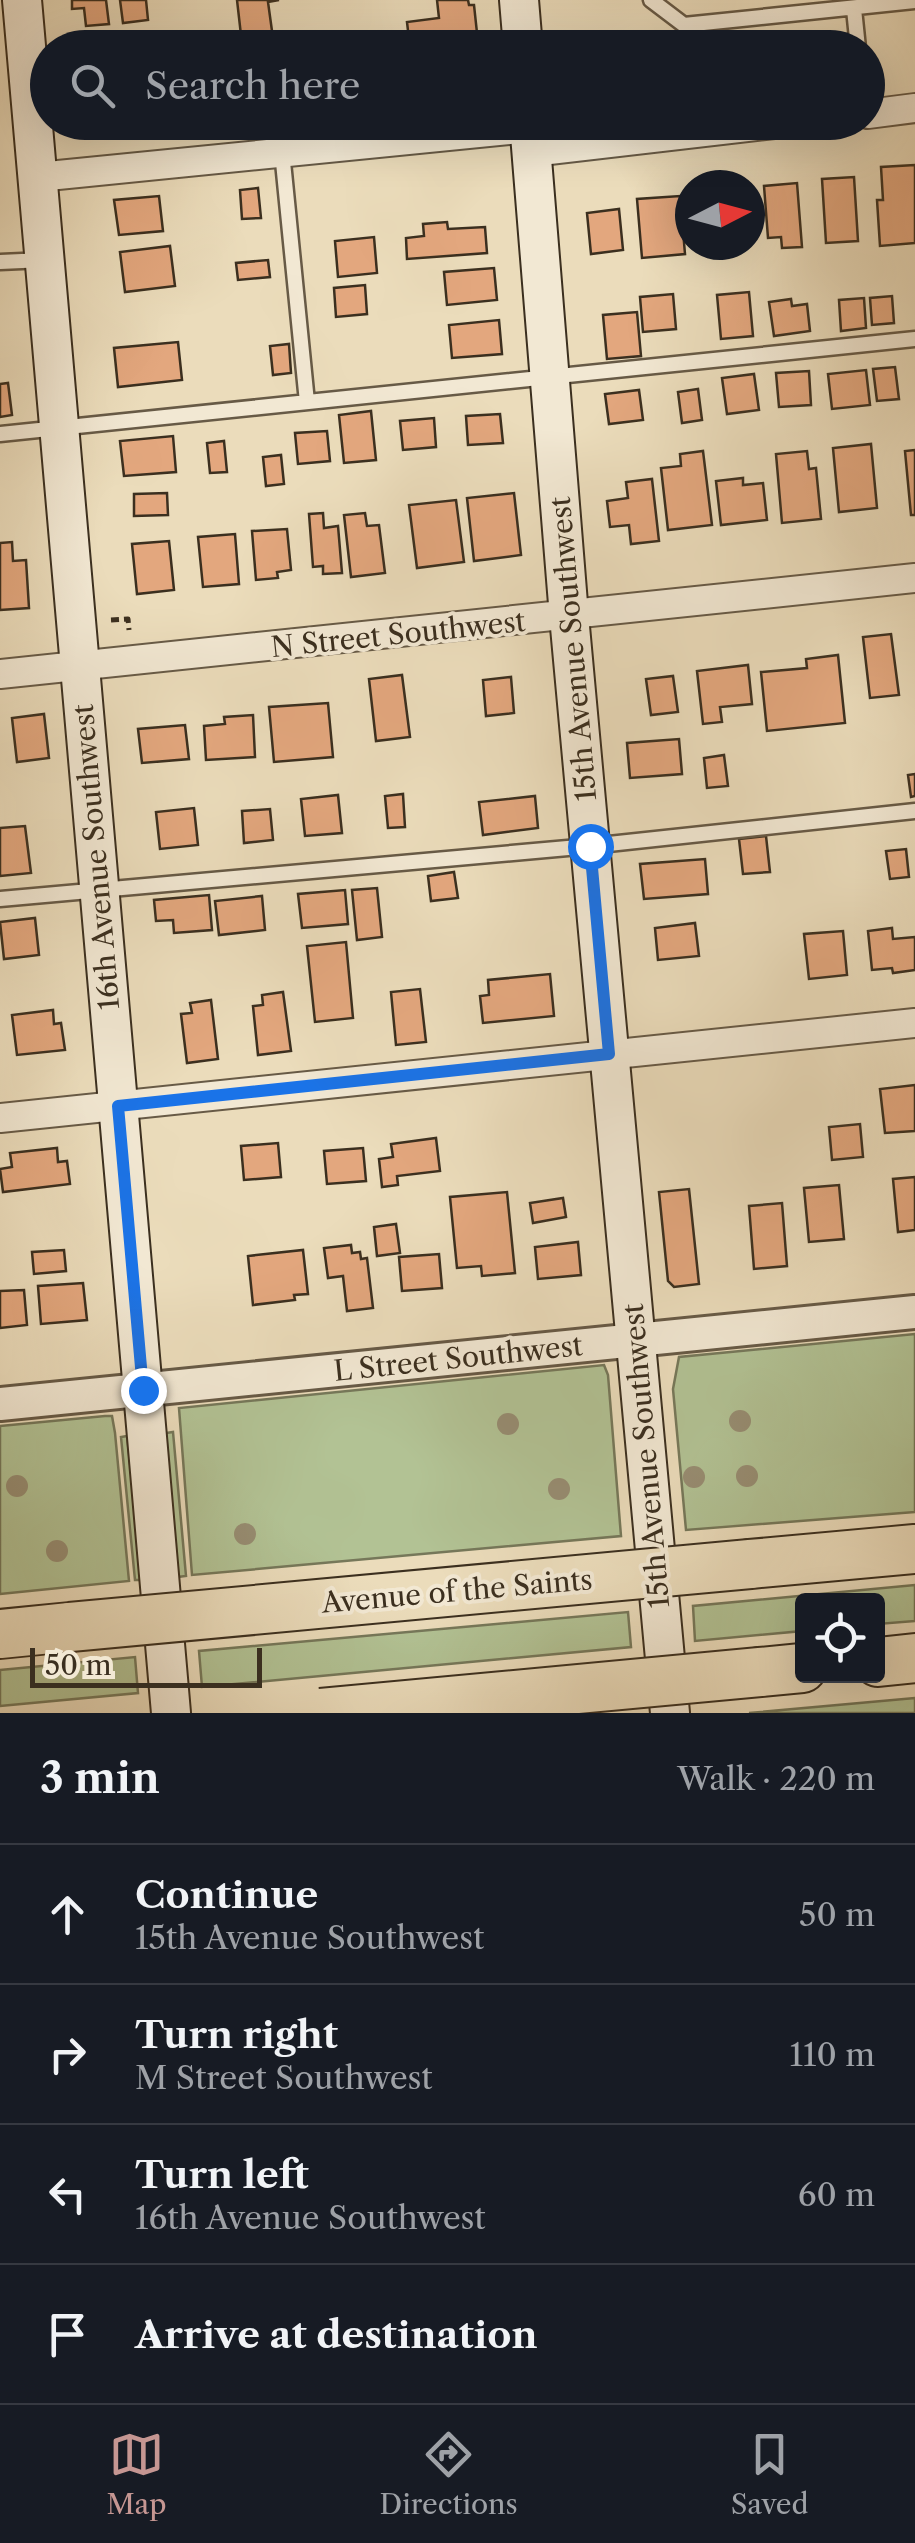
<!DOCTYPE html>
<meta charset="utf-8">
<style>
body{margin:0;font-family:"Libre Caslon Text",serif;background:#20242c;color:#f1f3f6}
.controls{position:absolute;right:30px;bottom:30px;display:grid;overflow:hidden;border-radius:10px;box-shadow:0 10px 40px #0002}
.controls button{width:90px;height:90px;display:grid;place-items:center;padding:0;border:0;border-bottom:2px solid #363941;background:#171b24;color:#f1f3f6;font:50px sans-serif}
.compass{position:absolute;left:675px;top:170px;width:90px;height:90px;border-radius:50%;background:#171b24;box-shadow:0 10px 40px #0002;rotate:84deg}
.scale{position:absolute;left:30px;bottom:25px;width:232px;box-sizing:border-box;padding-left:10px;border:5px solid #3b2f1f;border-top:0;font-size:28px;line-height:35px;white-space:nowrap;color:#3b2f1f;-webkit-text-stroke:8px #f2e8d3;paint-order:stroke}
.stop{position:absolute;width:30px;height:30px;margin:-22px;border:8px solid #1a73e8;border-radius:50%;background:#fff}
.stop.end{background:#1a73e8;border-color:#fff;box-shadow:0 2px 10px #0008}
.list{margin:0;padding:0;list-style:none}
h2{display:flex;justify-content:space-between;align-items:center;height:130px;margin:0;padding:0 40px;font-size:42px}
h2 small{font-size:32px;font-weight:400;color:#9ea1a6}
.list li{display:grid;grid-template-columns:65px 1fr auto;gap:30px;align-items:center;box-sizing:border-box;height:140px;padding:0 40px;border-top:2px solid #363941}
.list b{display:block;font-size:38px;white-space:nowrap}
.list p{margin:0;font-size:32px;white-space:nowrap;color:#9ea1a6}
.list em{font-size:32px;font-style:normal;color:#9ea1a6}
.icon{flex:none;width:55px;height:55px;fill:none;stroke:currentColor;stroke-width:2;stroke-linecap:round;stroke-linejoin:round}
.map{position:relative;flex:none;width:915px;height:1713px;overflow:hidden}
.search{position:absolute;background:#171b24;box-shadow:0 10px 40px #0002;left:30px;right:30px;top:30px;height:110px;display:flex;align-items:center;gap:25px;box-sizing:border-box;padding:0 35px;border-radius:55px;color:#9ea1a6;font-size:38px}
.sheet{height:690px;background:#171b24}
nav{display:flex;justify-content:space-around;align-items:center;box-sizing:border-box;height:140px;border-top:2px solid #363941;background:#171b24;font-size:28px;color:#9ea1a6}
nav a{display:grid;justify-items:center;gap:5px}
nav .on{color:#c59692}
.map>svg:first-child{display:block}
.green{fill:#b2c294;stroke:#76785a;stroke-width:2.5}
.building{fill:#e3a77e;stroke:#3b2f1f;stroke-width:2.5}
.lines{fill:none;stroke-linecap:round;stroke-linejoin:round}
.service-casing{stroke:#675a46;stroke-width:19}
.minor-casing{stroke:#675a46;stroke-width:32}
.tertiary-casing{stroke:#675a46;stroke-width:38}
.secondary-casing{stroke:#3b2f1f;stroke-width:42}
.motorway-casing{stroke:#3b2f1f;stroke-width:52}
.path{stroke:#3b2f1f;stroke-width:5;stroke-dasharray:8 5;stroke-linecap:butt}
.service{stroke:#f2e8d3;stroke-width:14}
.minor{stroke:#f2e8d3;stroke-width:28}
.tertiary{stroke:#f2e8d3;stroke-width:32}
.secondary{stroke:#f2e8d3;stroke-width:38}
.motorway{stroke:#ebdcbb;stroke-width:48}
.motorway-bridge-casing{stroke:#3b2f1f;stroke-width:52;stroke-linecap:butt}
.motorway-bridge{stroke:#ebdcbb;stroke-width:48}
.tree{fill:#978d72}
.route{stroke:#1a73e8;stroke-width:12}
.labels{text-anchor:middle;stroke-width:8;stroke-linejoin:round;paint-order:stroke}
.street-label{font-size:28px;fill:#3b2f1f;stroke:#f2e8d3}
</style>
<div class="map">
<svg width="915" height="1713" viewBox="0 0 915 1713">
<rect width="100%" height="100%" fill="#ebdcbb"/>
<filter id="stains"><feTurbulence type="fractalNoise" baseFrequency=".002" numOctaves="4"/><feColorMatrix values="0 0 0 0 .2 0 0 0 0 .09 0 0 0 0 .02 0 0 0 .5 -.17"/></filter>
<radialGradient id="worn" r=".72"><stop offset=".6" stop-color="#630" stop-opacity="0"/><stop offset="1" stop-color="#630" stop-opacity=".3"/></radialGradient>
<!-- green -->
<path class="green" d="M915,1334V1512L686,1530L673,1389L679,1357Z
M604,1365L608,1375L621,1536L192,1575L179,1408Z
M105,1416H112L115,1433L129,1581L0,1594V1426Z
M173,1432L186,1576L177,1577L166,1433Z
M127,1436L143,1580H135L121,1437Z
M915,1585V1621L878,1624V1600H802V1631L695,1641L693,1606Z
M628,1612L631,1647L202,1687L199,1651Z
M135,1657L138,1693L0,1706V1670Z
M915,1698V1713H749Z"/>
<!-- building -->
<path class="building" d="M72,0H106L109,24L86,26L84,8L72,9Z
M120,0H146L148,20L123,23Z
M237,0H279L268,2L272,31L241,35Z
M437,0H468L469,5H474L478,42L448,48H410L407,22L439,18Z
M335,41L336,48H299V45Z
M86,122H125L126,125L87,129Z
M915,165V243L880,246L877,200H883L881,167Z
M854,177L858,241L826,243L822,179Z
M738,179L739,185H704V183Z
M797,183L802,247L782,248L781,237L768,238L764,186Z
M258,188L261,218L242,219L240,190Z
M159,196L163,231L119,235L114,200Z
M680,196L685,254L642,258L637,199Z
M619,209L623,250L591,254L587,213Z
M447,222L448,229L485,227L487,253L407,259L406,238L424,236L423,224Z
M374,237L377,273L338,277L335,241Z
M710,245H730L731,253L711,256Z
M170,246L175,286L125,292L120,252Z
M268,260L270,277L238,280L236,263Z
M494,268L497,300L447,305L444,272Z
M365,285L367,314L336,317L334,288Z
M749,292L753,336L721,339L717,295Z
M673,294L676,329L643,332L640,297Z
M892,296L894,323L872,325L870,298Z
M864,298L866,328L841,331L839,300Z
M791,299L792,306L807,304L810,331L774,336L769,302Z
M637,312L641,356L607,359L603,315Z
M499,320L502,354L452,358L449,325Z
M178,342L182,380L118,387L114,348Z
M289,344L291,373L273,375L270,346Z
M895,367L899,399L877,401L873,369Z
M866,370L870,405L832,409L828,374Z
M809,371L811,405L779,407L776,373Z
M754,374L759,410L727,414L722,378Z
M8,383L12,415L0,417V384Z
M698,389L702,420L682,423L678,392Z
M639,390L643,420L609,424L605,394Z
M371,411L376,460L344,463L339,415Z
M500,414L503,443L468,445L466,416Z
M434,418L436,447L403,450L400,421Z
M327,431L330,461L298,464L295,433Z
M173,436L176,472L124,476L120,441Z
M224,441L227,472L210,473L207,443Z
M871,444L877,508L839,512L833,448Z
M915,450V515H911L905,451Z
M703,451L712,525L668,530L661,468L681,466L680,454Z
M807,451L809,469L816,468L821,519L782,523L776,454Z
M281,455L284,484L266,486L263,457Z
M743,478V485L763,483L767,520L721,525L716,481Z
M652,479L659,541L631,544L629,525L610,527L607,501L628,498L626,482Z
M167,493L168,515L134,516V494Z
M514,493L521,555L474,561L467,498Z
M456,500L464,562L417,568L409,505Z
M323,513L324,528L338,526L342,573L323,574V566L313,567L309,514Z
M365,513L367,526L379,525L385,573L351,577L344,515Z
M287,529L291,570L277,572L278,578L256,580L252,531Z
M235,534L239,584L203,587L198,537Z
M169,541L174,590L137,594L132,544Z
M12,542L13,561L26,560L29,608L0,610V543Z
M891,634L899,695L870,698L863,637Z
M838,655L845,723L767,731L761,672L807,668L806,659Z
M748,665L752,704L720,707L722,722L703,724L697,671Z
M402,675L410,737L376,741L369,679Z
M673,676L678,712L651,715L646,679Z
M511,677L514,713L486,716L483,680Z
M328,703L333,757L274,762L269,707Z
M44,714L49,758L17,762L12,718Z
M253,715L255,757L206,760L204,726L225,724L224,717Z
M185,725L189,759L142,763L138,729Z
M679,739L682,774L630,778L627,743Z
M724,755L728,786L707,788L704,758Z
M915,774V796L911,797L908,775Z
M403,794L405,827L388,828L385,796Z
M338,795L342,833L305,836L301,799Z
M535,796L538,828L483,835L479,802Z
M194,808L198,845L160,849L156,812Z
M270,809L273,840L244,843L242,811Z
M25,826L31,873L0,876V828Z
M766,836L770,872L743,874L739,839Z
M906,849L909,877L890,879L886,851Z
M705,859L708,894L644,899L640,864Z
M454,872L458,898L431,901L428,876Z
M377,888L382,937L357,940L352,890Z
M345,890L348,924L302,928L298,894Z
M209,895L212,930L174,933L173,920L156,921L154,900Z
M262,896L265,930L219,935L215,901Z
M35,918L39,955L4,959L0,922Z
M695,923L699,956L658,960L655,928Z
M892,928L893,939L915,937V970L893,973L892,968L872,970L868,931Z
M843,931L847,975L809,979L804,934Z
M346,942L353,1018L315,1022L307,946Z
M550,974L554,1016L483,1023L480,996L489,995L488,980Z
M420,989L426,1042L396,1045L391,992Z
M283,992L291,1051L258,1055L253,1006L263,1005L262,995Z
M211,1000L218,1059L187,1063L181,1014L192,1013L190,1003Z
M53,1010L54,1024L61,1023L65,1050L17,1055L12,1015Z
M915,1085V1131L885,1133L880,1089Z
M860,1124L863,1157L832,1160L829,1127Z
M436,1138L440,1171L397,1176L398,1185L382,1187L379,1159L393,1157L391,1144Z
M278,1143L281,1177L244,1180L241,1146Z
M57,1148L58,1162L67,1161L70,1184L3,1192L0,1169L12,1167L10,1153Z
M363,1148L366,1181L327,1184L324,1151Z
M915,1177V1230L898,1232L893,1179Z
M839,1185L844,1239L809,1242L804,1188Z
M689,1189L699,1284L674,1287L668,1281L659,1192Z
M507,1192L515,1273L482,1276L481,1266L457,1268L450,1197Z
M563,1198L566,1217L533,1223L530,1203Z
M782,1203L787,1266L754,1269L749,1206Z
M396,1224L400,1253L377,1256L374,1227Z
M578,1242L581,1275L538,1279L535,1247Z
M351,1245L352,1253L360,1252L361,1259L367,1258L373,1308L347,1311L343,1276L328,1278L324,1248Z
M64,1250L66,1271L34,1274L32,1252Z
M303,1250L308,1294L294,1295L295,1300L253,1305L248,1256Z
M439,1254L442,1288L402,1291L399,1257Z
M83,1283L87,1320L41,1324L38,1286Z
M24,1290L27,1325L0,1328V1291Z"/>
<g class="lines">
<defs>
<path id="service" d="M651,0L684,25L915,1
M854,9L858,48
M282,152L307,402
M0,262L44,260
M0,434L915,339
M0,899L590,846L915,811"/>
<path id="minor" d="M868,114L915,108
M532,152L792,122
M38,177L529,128
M0,674L915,578
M0,1118L915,1023"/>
<path id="tertiary" d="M0,1404L915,1312"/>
<path id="secondary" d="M22,0L171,1713
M519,0L523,48
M529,122L569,616L670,1713"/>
<path id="motorway" d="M750,1564L915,1549
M0,1634L70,1627
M878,1662L915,1658
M760,1672L802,1668"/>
</defs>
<!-- service casing -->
<use href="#service" class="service-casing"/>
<!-- minor casing -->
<use href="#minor" class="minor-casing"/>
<!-- tertiary casing -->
<use href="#tertiary" class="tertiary-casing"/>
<!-- secondary casing -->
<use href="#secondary" class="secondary-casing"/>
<!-- motorway casing -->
<use href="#motorway" class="motorway-casing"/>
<!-- path -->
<path class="path" d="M111,620L128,619L129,630"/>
<!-- service -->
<use href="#service" class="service"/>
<!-- minor -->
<use href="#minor" class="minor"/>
<!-- tertiary -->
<use href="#tertiary" class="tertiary"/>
<!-- secondary -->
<use href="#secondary" class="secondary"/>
<!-- motorway -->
<use href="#motorway" class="motorway"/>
<defs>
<path id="motorway-bridge" d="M70,1627L750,1564
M321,1713L760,1672"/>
</defs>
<!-- motorway-bridge casing -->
<use href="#motorway-bridge" class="motorway-bridge-casing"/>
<!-- motorway-bridge -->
<use href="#motorway-bridge" class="motorway-bridge"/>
</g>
<!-- trees -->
<g class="tree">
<circle cx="740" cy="1421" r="11"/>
<circle cx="508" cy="1424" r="11"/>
<circle cx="747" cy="1476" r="11"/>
<circle cx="694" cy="1477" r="11"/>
<circle cx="17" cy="1486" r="11"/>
<circle cx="559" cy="1489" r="11"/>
<circle cx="245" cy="1534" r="11"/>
<circle cx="57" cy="1551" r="11"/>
</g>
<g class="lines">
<!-- route -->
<path class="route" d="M143,1390L118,1106L609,1054L590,846"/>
</g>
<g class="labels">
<!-- street labels -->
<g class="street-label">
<text transform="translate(398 634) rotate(-6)" y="10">N Street Southwest</text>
<text transform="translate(573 649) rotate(-95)" y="10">15th Avenue Southwest</text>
<text transform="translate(96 857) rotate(-95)" y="10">16th Avenue Southwest</text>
<text transform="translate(458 1358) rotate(-6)" y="10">L Street Southwest</text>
<text transform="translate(646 1456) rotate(-95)" y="10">15th Avenue Southwest</text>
<text transform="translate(457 1591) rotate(-5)" y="10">Avenue of the Saints</text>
</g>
</g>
<rect width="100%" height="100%" filter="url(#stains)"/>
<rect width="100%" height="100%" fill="url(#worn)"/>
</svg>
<div class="controls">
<button><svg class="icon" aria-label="locate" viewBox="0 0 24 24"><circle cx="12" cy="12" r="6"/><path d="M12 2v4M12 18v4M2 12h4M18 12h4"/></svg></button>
</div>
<svg class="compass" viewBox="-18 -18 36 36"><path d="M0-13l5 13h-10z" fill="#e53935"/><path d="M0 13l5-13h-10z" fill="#9ea1a6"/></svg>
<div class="scale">50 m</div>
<div class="stop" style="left:590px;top:846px"></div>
<div class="stop end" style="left:143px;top:1390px"></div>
<div class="search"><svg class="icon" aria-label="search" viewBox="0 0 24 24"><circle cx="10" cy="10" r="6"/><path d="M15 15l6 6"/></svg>Search here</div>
</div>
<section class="sheet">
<h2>3 min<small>Walk · 220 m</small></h2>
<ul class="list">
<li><svg class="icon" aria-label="ahead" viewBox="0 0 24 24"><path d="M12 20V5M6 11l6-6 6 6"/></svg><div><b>Continue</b><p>15th Avenue Southwest</p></div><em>50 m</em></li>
<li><svg class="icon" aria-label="right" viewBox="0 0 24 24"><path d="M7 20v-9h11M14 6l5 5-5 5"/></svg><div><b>Turn right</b><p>M Street Southwest</p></div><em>110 m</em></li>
<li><svg class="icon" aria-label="left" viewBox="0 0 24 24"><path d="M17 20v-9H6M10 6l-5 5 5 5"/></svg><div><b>Turn left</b><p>16th Avenue Southwest</p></div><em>60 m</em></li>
<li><svg class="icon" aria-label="arrive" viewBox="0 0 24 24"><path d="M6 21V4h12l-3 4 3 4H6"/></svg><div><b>Arrive at destination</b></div></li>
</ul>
</section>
<nav>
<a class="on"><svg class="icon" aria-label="map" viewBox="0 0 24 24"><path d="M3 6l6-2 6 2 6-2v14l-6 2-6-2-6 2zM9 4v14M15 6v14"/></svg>Map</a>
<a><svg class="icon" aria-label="directions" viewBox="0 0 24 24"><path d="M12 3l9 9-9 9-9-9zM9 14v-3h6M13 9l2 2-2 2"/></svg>Directions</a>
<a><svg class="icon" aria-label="saved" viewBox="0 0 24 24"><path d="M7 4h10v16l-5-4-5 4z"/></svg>Saved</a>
</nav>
